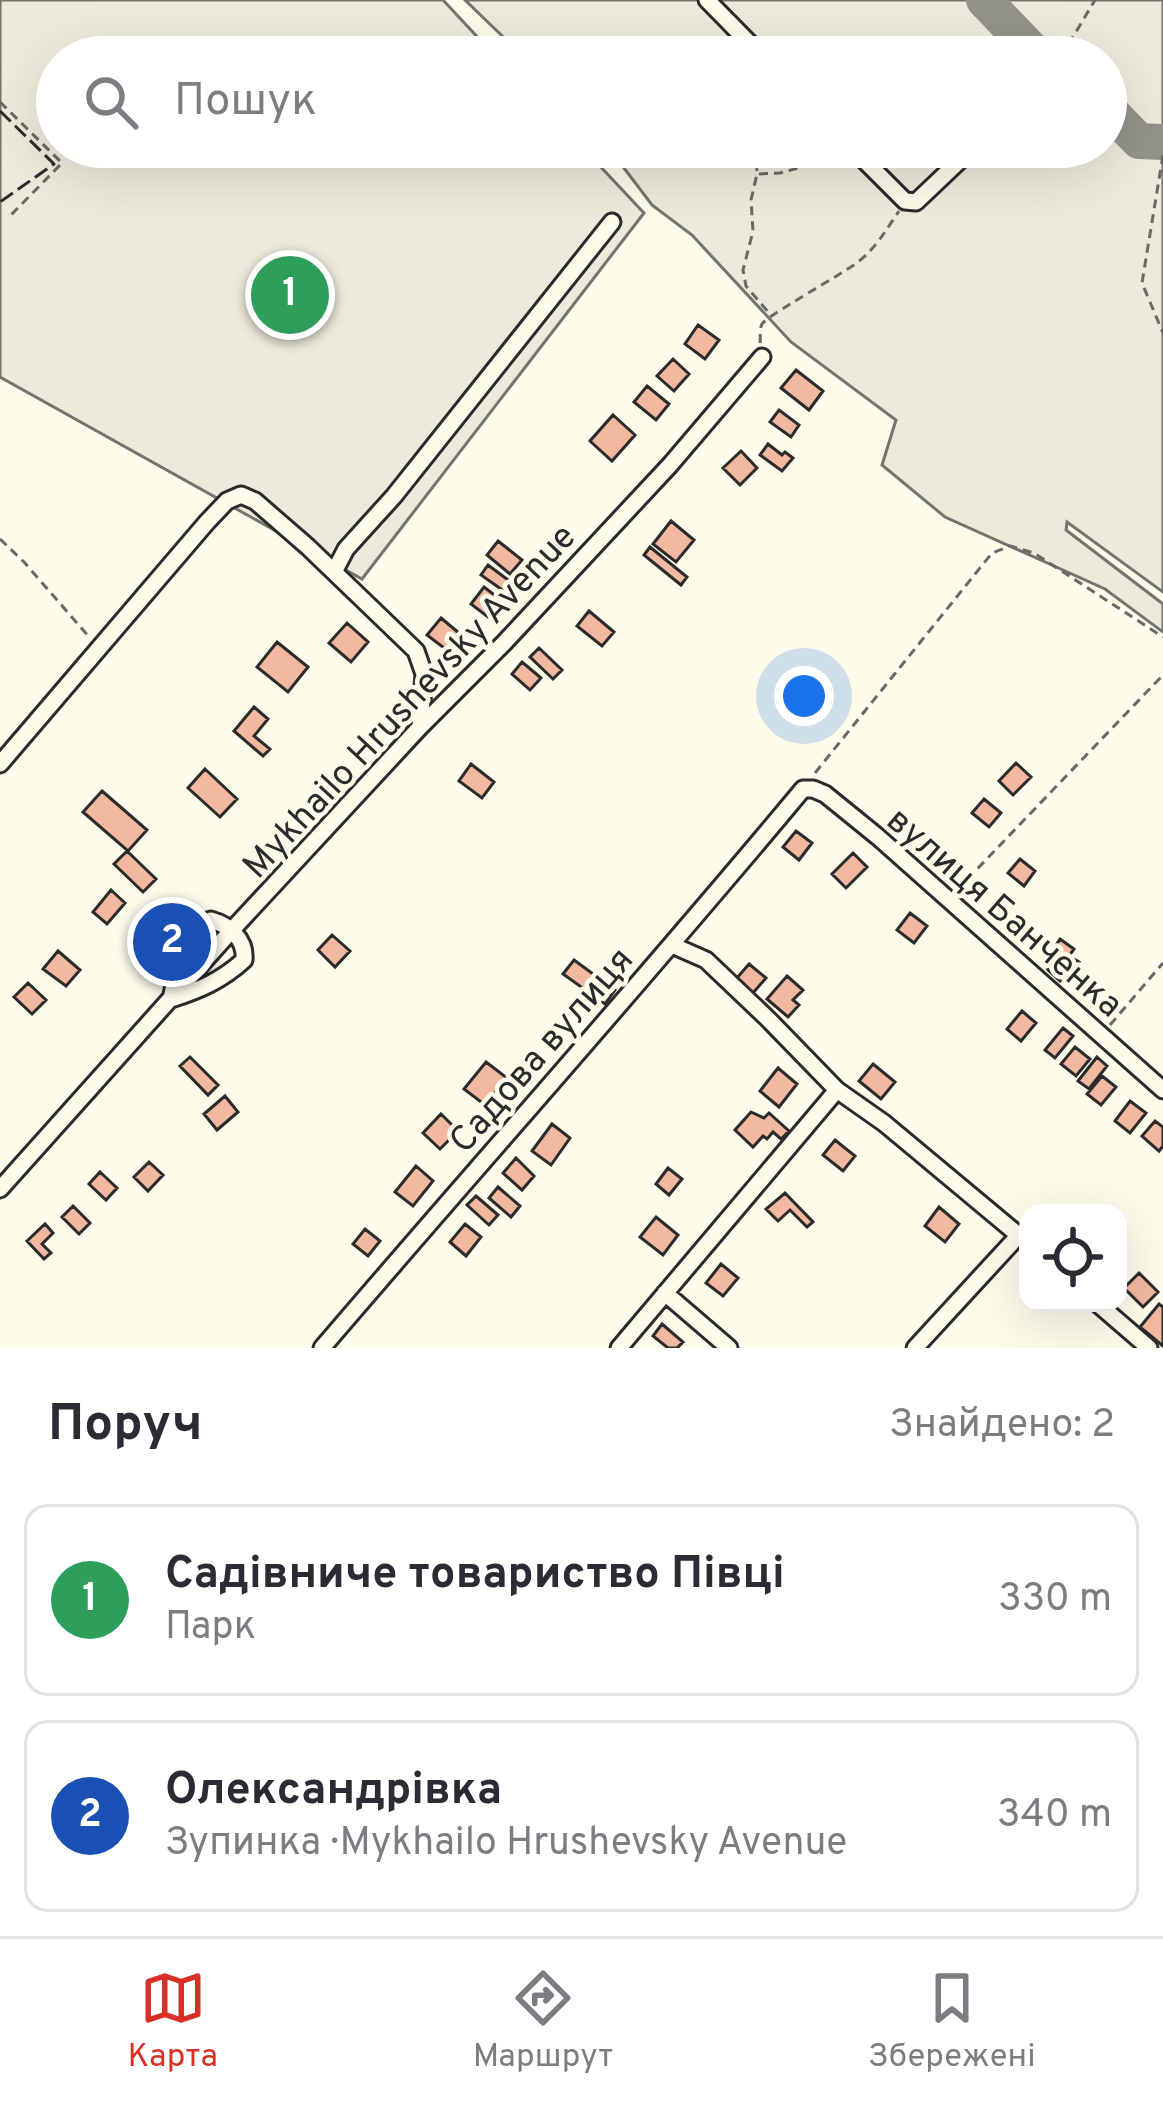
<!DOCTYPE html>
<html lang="uk">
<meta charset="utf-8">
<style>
body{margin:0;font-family:Overpass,sans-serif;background:#f2f2f3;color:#2b2b33}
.controls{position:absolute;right:36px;bottom:36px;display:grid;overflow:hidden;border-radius:24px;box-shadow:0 12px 48px #0002}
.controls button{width:108px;height:108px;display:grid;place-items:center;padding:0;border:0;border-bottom:3px solid #e1e1e2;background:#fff;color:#2b2b33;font:60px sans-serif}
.you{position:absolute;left:804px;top:696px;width:42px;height:42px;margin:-30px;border:9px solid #fff;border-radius:50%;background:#1a73e8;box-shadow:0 0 0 18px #1a73e833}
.badge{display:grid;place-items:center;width:78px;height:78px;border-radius:50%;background:#d93025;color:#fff;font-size:39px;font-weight:700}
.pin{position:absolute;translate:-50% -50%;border:6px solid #fff;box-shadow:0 3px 12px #0006}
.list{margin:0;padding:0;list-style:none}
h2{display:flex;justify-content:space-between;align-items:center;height:156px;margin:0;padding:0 48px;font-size:51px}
h2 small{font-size:39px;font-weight:400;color:#7c7c81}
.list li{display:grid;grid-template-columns:78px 1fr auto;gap:36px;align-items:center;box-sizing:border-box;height:192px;margin:0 24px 24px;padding:0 24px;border:3px solid #e1e1e2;border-radius:24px}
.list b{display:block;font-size:45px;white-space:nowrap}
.list p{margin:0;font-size:39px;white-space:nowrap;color:#7c7c81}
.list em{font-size:39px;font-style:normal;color:#7c7c81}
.icon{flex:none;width:66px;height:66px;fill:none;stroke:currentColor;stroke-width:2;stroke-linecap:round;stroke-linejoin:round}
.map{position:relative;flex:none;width:1163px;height:1348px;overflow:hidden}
.search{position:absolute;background:#fff;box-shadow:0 12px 48px #0002;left:36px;right:36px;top:36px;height:132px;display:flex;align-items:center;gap:30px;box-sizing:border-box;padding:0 42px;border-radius:66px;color:#7c7c81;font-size:45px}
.sheet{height:588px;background:#fff}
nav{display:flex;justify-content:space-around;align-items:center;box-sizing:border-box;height:168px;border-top:3px solid #e1e1e2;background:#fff;font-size:33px;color:#7c7c81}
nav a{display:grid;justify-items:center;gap:6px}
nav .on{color:#d93025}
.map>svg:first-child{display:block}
.green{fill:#ecebdb;stroke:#74746e;stroke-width:3}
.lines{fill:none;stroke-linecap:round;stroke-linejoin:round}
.taxiway{stroke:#94938a;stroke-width:36}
.building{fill:#f2b8a0;stroke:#2b2b2b;stroke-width:3}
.minor-casing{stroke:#2b2b2b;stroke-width:21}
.path{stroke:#6a6964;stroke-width:3;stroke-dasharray:9 6;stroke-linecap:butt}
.minor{stroke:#fdfbea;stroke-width:15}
.fence{stroke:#2b2b2b;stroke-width:3;stroke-dasharray:15 6;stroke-linecap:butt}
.labels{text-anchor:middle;stroke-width:9;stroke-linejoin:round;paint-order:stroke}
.street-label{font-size:36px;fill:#2b2b2b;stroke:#fdfbea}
</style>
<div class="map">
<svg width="1163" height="1348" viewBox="0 0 1163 1348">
<rect width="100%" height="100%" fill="#fdfbea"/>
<!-- green -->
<path class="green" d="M0,0H443L496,57H57V147H582L644,213L362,579L0,377Z
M465,0H1163V592L1067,522L1066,530L1163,604V632L1105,589L945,517L882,465L896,420L791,342L692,235L652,205L608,147H1106V57H524Z"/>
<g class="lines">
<!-- taxiway -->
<path class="taxiway" d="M984,0L1032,50L1046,57
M1106,107L1139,141L1163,142"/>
</g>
<!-- building -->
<path class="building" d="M698,325L719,340L705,359L685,344Z
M673,359L689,374L674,391L657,376Z
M796,370L823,391L809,410L781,388Z
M647,386L669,404L656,420L634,402Z
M779,410L799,425L791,437L770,422Z
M613,415L635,435L612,461L590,441Z
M768,444L782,455L785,452L793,458L782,471L760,455Z
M741,451L757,468L740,485L723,468Z
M671,521L694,540L676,562L653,544Z
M498,541L522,560L510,574L487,555Z
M650,547L687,577L681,585L644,555Z
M488,565L515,585L508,594L481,575Z
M484,587L501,600L488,617L471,604Z
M589,611L614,632L602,646L577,626Z
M441,618L465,638L452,654L427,635Z
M347,623L368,642L351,662L329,643Z
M277,642L308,667L288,692L257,667Z
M539,648L562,670L553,679L530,657Z
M522,662L541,678L530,690L512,674Z
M254,707L268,719L254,736L270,749L263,756L234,731Z
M1016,763L1031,777L1013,795L999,781Z
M471,764L494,782L482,798L459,781Z
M205,769L237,799L220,817L188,788Z
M102,791L147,830L128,851L83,812Z
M984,799L1001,813L989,827L972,813Z
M796,831L812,843L799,860L783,847Z
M127,851L156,879L143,892L114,864Z
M853,853L867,867L846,888L832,874Z
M1020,859L1035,871L1024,886L1008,873Z
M111,890L125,903L107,924L93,912Z
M910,913L927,926L914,943L897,930Z
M332,935L350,951L335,967L318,950Z
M1060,939L1074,949L1069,956L1079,962L1071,974H1067L1060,981L1048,970L1046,960Z
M58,951L80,970L66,986L43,969Z
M574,960L615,990L605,1004L563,974Z
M749,964L766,978L753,993L736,979Z
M787,976L803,990L793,1000L799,1005L788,1017L767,999Z
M28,983L46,1000L32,1014L14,997Z
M1022,1011L1036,1023L1021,1041L1007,1029Z
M1063,1028L1073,1036L1055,1058L1045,1050Z
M1075,1047L1090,1059L1076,1076L1061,1064Z
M190,1057L218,1085L208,1095L180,1066Z
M1097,1057L1107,1066L1089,1089L1078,1081Z
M486,1062L507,1078L485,1105L464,1089Z
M873,1064L895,1082L881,1099L859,1081Z
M778,1068L797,1084L779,1107L760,1091Z
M1102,1076L1116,1087L1101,1105L1087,1094Z
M225,1096L238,1112L217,1130L204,1114Z
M1130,1101L1146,1113L1130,1133L1115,1121Z
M751,1112L764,1118L769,1113L789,1131L781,1139L773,1132L767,1139L763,1136L753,1147L735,1130Z
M441,1114L458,1131L440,1149L423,1133Z
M1155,1121L1163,1127V1146L1159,1151L1142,1136Z
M552,1124L570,1138L551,1165L532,1151Z
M835,1140L855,1156L843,1171L823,1155Z
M516,1158L534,1176L522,1190L503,1173Z
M149,1162L163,1175L148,1191L134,1177Z
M416,1166L433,1181L413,1206L395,1192Z
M668,1168L682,1179L669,1195L656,1184Z
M100,1172L117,1188L106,1200L89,1184Z
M498,1187L520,1206L511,1217L489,1198Z
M785,1193L813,1222L807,1227L790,1210L778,1221L766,1209Z
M476,1196L498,1215L489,1225L467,1205Z
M73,1206L90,1223L79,1234L62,1217Z
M939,1207L959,1224L945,1242L925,1226Z
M656,1217L678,1235L663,1255L640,1237Z
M45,1224L53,1233L42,1244L51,1253L44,1259L27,1241Z
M465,1224L481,1237L466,1256L450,1242Z
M365,1229L380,1241L368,1256L353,1244Z
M721,1264L738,1278L723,1296L706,1283Z
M1139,1273L1158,1292L1143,1307L1124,1288Z
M1159,1304L1163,1307V1346L1140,1327Z
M662,1324L683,1342L677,1348H668L653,1336Z"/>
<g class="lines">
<defs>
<path id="minor" d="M707,0L763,57
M851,147L905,201L916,202L974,147
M334,572L346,549L394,496L612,222
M0,764L207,522L227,501L241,495L255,501L308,547L416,651L424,674L420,727
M211,920C229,925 246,939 244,960C222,980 200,990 171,999C179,967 175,931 211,920Z
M672,945L706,960L768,1019L837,1090L884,1123L1028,1243
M0,1189L231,931L420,727L504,643L670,465L762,357
M665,1293L729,1348
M1097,1303L1149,1348
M322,1348C482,1161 646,978 803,789H813L825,794L878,837L1163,1090
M619,1348L837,1090
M915,1348L1019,1235"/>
</defs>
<!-- minor casing -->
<use href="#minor" class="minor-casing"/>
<!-- path -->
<path class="path" d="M1061,57L1095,0
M0,102L62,163L11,215
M756,147L757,174L751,200L753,231L743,270L746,286L769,313
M1163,155L1142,283L1163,333
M759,174L780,173L843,156
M760,343C761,337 759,330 762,324C765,317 844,273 858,262C876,248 886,230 899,211
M0,539L24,562L90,638
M815,773L992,553L1010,546L1034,553L1163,637
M957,890L1163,675
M1110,1025L1163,963"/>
<!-- minor -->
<use href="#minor" class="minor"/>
<!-- fence -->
<path class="fence" d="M0,111L54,164L0,202"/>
</g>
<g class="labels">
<!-- street labels -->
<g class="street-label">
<text transform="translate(408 700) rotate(-47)" y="13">Mykhailo Hrushevsky Avenue</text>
<text transform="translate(1006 911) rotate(41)" y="13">вулиця Банченка</text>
<text transform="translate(540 1049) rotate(-49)" y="13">Садова вулиця</text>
</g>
</g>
</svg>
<div class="controls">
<button><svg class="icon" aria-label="locate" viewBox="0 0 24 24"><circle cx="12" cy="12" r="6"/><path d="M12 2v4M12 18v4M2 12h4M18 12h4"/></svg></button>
</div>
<div class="you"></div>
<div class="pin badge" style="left:290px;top:295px;background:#2e9e5b">1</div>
<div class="pin badge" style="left:172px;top:942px;background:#1a4fb4">2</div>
<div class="search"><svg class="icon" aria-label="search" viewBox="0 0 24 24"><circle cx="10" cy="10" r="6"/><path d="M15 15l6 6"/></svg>Пошук</div>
</div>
<section class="sheet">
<h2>Поруч<small>Знайдено: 2</small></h2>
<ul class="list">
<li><span class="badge" style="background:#2e9e5b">1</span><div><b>Садівниче товариство Півці</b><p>Парк</p></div><em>330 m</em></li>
<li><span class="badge" style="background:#1a4fb4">2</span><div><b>Олександрівка</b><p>Зупинка · Mykhailo Hrushevsky Avenue</p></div><em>340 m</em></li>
</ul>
</section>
<nav>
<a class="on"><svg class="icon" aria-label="map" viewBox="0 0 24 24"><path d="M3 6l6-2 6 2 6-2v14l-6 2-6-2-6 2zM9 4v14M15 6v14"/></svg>Карта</a>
<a><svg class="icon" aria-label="directions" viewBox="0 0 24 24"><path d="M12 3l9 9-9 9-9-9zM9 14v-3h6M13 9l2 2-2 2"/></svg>Маршрут</a>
<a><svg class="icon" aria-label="saved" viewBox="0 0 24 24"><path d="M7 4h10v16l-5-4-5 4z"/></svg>Збережені</a>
</nav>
